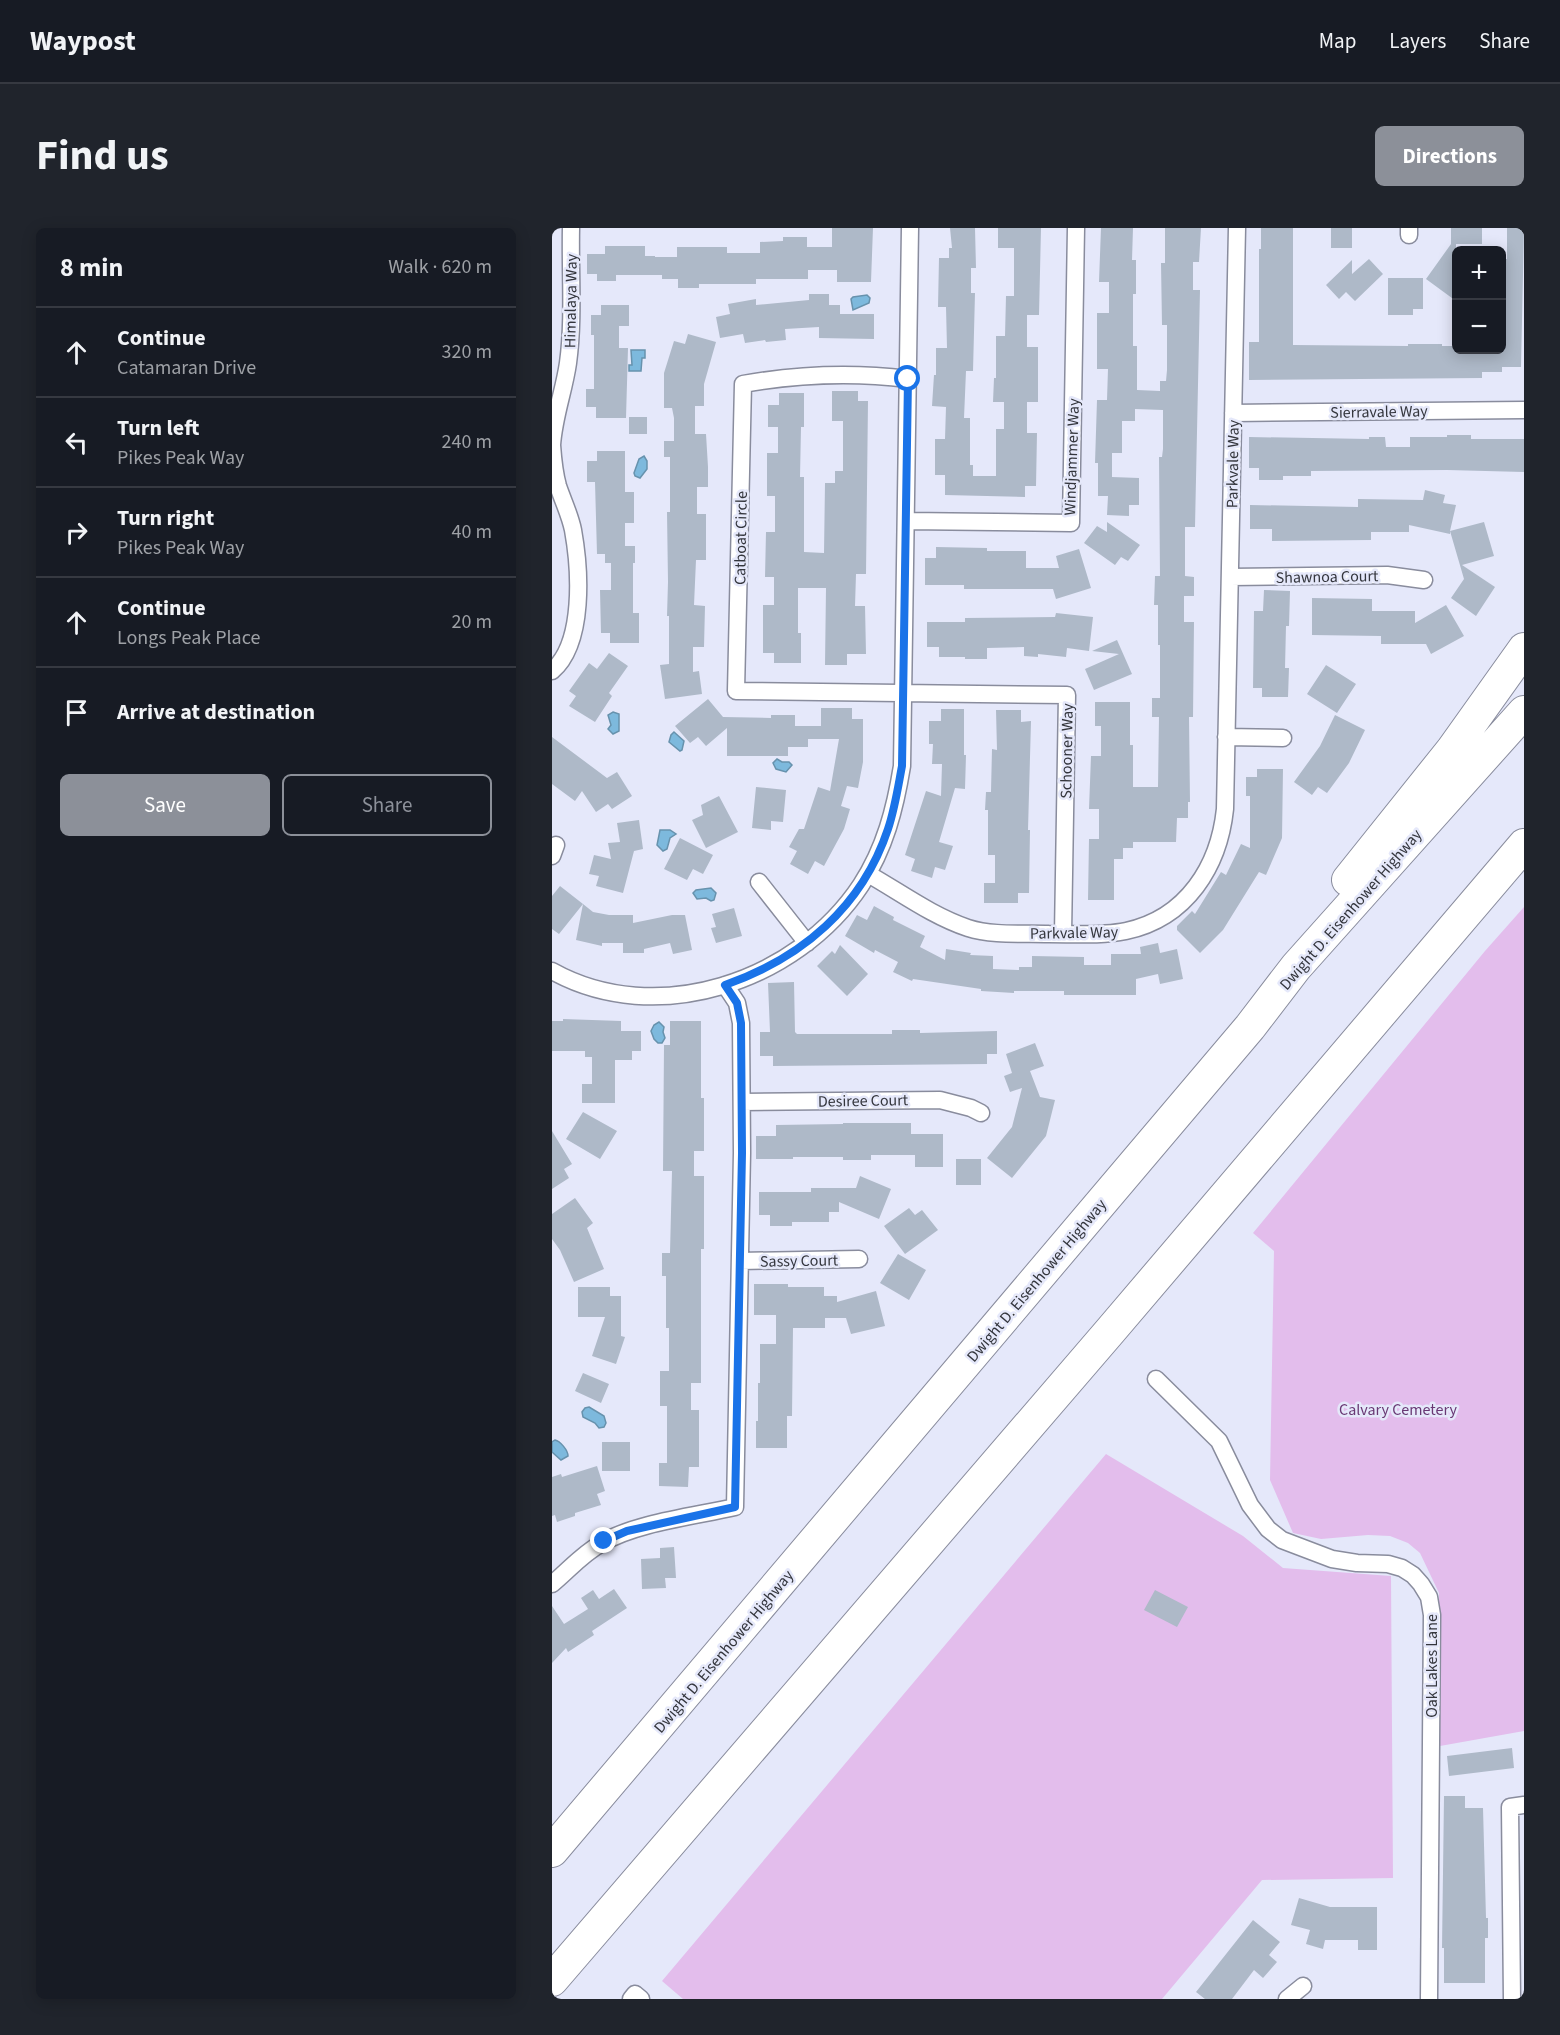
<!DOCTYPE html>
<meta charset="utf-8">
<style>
body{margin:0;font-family:"Source Sans 3",sans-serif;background:#20242c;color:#f1f3f6}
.controls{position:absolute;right:18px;top:18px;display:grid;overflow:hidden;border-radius:9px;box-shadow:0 3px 15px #0003}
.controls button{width:54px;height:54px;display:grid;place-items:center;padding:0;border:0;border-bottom:2px solid #363941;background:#171b24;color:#f1f3f6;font:30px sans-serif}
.stop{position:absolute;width:18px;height:18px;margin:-14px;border:4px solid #1a73e8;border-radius:50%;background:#fff}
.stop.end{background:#1a73e8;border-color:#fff;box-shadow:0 2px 6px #0008}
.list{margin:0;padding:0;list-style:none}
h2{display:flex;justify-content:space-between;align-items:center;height:78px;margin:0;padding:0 24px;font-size:26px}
h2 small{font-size:20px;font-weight:400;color:#9ea1a6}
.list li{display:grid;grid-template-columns:39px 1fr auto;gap:18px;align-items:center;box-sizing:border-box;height:90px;padding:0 24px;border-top:2px solid #363941}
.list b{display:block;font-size:22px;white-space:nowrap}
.list p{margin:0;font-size:20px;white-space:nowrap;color:#9ea1a6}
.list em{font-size:20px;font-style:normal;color:#9ea1a6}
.actions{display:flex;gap:12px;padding:18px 24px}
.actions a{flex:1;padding:14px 0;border:2px solid #8c9099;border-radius:9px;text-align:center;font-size:21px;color:#8c9099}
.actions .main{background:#8c9099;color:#fff}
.icon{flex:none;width:33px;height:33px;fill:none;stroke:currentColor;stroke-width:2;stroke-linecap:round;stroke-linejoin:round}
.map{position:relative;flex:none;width:972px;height:1771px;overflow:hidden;border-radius:9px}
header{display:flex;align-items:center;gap:36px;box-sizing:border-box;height:84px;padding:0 30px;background:#171b24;border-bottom:2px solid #363941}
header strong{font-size:28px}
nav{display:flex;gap:33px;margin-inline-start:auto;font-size:21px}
.intro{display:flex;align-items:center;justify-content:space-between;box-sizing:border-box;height:144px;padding:0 36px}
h1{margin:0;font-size:42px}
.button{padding:15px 27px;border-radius:9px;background:#8c9099;color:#fff;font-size:21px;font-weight:700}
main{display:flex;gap:36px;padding:0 36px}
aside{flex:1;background:#171b24;border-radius:9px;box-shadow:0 3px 15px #0003}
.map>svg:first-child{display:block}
.green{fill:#e3bdec}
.water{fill:#7db9dd;stroke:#6792ad;stroke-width:1.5}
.building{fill:#aeb9c8}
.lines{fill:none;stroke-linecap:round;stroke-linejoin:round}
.street-casing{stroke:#898c9d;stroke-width:19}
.highway-casing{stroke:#898c9d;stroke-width:34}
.street{stroke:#fff;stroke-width:16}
.highway{stroke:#fff;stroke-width:32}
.route{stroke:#1a73e8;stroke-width:8}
.labels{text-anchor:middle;stroke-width:5;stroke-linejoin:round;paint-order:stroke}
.street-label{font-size:16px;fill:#34363d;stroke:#e5e8fa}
.park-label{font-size:16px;fill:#693874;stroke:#e5e8fa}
</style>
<header>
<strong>Waypost</strong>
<nav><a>Map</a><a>Layers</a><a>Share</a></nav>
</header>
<div class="intro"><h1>Find us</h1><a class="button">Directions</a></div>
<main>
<aside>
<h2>8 min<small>Walk · 620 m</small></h2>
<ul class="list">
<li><svg class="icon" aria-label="ahead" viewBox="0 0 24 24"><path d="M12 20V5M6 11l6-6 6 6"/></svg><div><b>Continue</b><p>Catamaran Drive</p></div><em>320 m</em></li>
<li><svg class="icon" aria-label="left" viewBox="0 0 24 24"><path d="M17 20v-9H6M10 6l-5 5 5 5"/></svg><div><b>Turn left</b><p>Pikes Peak Way</p></div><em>240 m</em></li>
<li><svg class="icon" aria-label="right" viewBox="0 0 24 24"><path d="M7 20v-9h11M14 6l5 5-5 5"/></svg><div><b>Turn right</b><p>Pikes Peak Way</p></div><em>40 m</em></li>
<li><svg class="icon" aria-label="ahead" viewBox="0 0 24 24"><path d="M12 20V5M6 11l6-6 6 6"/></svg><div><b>Continue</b><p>Longs Peak Place</p></div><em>20 m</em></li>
<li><svg class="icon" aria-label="arrive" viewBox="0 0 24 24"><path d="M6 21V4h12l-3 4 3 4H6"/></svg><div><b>Arrive at destination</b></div></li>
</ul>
<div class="actions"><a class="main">Save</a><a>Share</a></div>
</aside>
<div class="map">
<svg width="972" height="1771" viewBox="0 0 972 1771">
<rect width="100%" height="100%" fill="#e5e8fa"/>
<!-- green -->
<path class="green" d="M972,679V1503L888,1518L887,1365L868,1325L856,1315L838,1308L816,1307L769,1311L741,1305L718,1252L722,1023L701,1005L933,723Z
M554,1226L691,1308L731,1340L839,1348L841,1650L710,1652L610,1771H131L110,1753Z"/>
<!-- water -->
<path class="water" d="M315,67L318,70L317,75L301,82L299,71L301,69Z
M79,122H93V130H90L89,143H77V137H80Z
M92,228L95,233V241L88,250L83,248L82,245L87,231Z
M61,484L67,486V503L61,506L56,501L59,497L56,487Z
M122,504L132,513L130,522L128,523L117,514L119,507Z
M225,531L230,534H237L240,537L234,544L224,541L221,535Z
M108,602H118L124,606L118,610L115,621L111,623L105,617Z
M159,660L164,665L162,672L159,673L154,670L145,671L141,665L144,662Z
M107,794L112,799L111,804L113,810L110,815H106L102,811L99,803L102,797Z
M37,1179L52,1188L54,1195L52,1199L47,1200L43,1195L31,1189L30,1184L33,1180Z
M3,1212C8,1213 16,1222 16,1228L9,1232L0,1224V1214Z"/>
<!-- building -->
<path class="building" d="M280,0H321L319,54H285V42H256V51H204V56H147V60H126V51H110V47H64V53H45V46H35V26H53V18H93V28H103V29H125V19H175V25H208V14L231,13V9H255V19H280Z
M398,0H423L424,40H419V65H423L421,143H414L412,190H418V237H421V248H444V201H452V174H441L442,150H444V108H453L454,68H462V20H446V0H489L487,87H475V119H486V174H475V205H485L484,258H473V269L393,267V247H383V211H393L394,179L380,178L382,147H384V120H395L394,79H386L387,30H397V20H400Z
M549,0H581L580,32H584V66H581V118H585V162L608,163V153H614L615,142V97H610L609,35H613V0H649L647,34H641V62H648L643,299H633V348L642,349V368H632V394H642L641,489H637L638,574H636V590H625L624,614H581V620H571V631H562V672H536L537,611H547V581H537L539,528H549V498H543V474H578V517H581V559H606L607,489H600V470H608V417H606V377H602L603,348H608L607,229H610L611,221V182L583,181V193H570V225H560V249L587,250V277H577V288L555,287L556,268H546V235H543L545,172H555L556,141H545V85H557V54H547Z
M709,0H741V117L856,118V116H890V118H904V122H950V31H955V0H972L969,139H950V144H930V150L697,152V114H707V21H709Z
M779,0H800V20H779Z
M899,0H930V16H904V73L874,51L899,16Z
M817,31L831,46L803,73L794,64L787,71L774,57L800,32V46Z
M836,50H871V81H861V87H836Z
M257,66H277V77H288V86H322V111L267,110V99L233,101L234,112L214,114L213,112L193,115L191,106L168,110L164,89L178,86L176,76L204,71V77L257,72Z
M49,77H77V98H67V120H76L74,190H44V179H34V161H42V107H39V87H49Z
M136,106L164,114L152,156V178H143V206H154L156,239V259H145V286H154V332H144L142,377L153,378L152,419H141V444L147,443L150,466L113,471L108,437L117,436V388H115L116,354L115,284H118V229H112V213H122V190L120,180H112V145L122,113L133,116Z
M280,163H306V173H316L314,346H304L303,378H313L314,426H295V437H273L274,360H246V405H249V435H222V425H211V377H222V349H213L214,304H223V268H215V225H226V199H216V177H227V165H252V199H249L248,249H252V324L272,325L273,255H283V243H291V193H280Z
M77,189H95V206H77Z
M895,207H919V211H972V244L895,242L759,243V248H731V252H707V240H697V209L817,211V209H833L834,219H858V209H895Z
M45,223H73V264H82V295H73V318H83V335H81V385H87V415H58V405H49L48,362H59V335H53V326H45L43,254H35V233H45Z
M873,262L893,267L891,275L904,277L898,303L932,294L942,328L910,337L943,359L924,388L899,370L912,351L898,303V306L857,297V304H819V312L720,313V301H698V277L806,279V271L871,272Z
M555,294L588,317L576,333L569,329L563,337L532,315L545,298L555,304Z
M384,319L435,320V323H474V340H507L504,328L527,321L539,360L504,371L501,361H412V357H373V330H384Z
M712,362L738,363L737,398H734L733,440H737L736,469H710V460H701L702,383H711Z
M760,370L820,371V383H863V395L894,377L912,408L879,426L874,416H829V408L760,407Z
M504,385L541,389L537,423L515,420L514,429L486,426V429L472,428V419L435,420V431H413V429H387V419H375V394H413V390L503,389Z
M565,412L580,446L542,462L533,441L567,426L540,423Z
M57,425L76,438L57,465L60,468L43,494L17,478L24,468L17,463L37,435L45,441Z
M774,437L804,456L785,485L755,466Z
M156,471L171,489L219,490V487H243V498H269V480H300V491H311V534L306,560L295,558L289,578L298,581L292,601L272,638L263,633L256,646L238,636L245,623L237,619L247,601H252L266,559L278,563L287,511H256V519H236V528H175V500L154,518L146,509L138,515L123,498Z
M389,481H412V527H414L413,561L403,560L387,614L401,618L393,642L383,639L380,650L359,643L363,631L353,627L374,563L389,568L390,536H380L381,516H377V493H389Z
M444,482H469V494L479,493L476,602H478L477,665H466V675H432V655H443V627H436V582H433L434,564H439L440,521L445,522Z
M783,487L813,502L797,535L775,565L766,559L760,567L742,554L768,518Z
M0,509L55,550L65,544L80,568L60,581L56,576L44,584L30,563L23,573L0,556Z
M705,541H731L730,610L714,647L707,644L671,702L648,725L625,702V698L640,683L643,686L669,644L674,647L689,616L698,620V568H694V549H705Z
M204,559L234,562L231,594L219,593V602L200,600Z
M167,568L186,604L154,620L140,592L151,587L149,577Z
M87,592L91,621L82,623L71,665L44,658L47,648L37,646L42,627L59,631L56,615L68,614L65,595Z
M128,610L161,627L151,646L141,641L135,652L112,641Z
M8,658L31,676L7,706L0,701V668Z
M31,676L41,684L57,687H81V695L120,687H133L140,722L121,726L118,715L92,721V725H71V715H50V718L24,712Z
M322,678L342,689L341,692L373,708L368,719L393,732L394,721L419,725L418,727L441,728V741L467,742V739H480V728L532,729V737H559V726H589L588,719L606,715L608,725L625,721L631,751L608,756L606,746L584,751V767H512V763H462V765L429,763V761L361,751L360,753L341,744L346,734L323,722L322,725L293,708L305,687L315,692Z
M182,680L190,708L164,715L159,700L164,699L160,686Z
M288,717L316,746L295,768L265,738L280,723L283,726Z
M242,754L243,804L245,806H340V802H368V805L445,803V826H435V836L221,838V828H208V804H218L216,755Z
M11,791L69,793V803H89V823H80V832H63V875H30V856H40V829H33V823H0V793H11Z
M118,793H149V870H152V923H142V948H152V1021H149V1155H139V1182H147V1239H137L136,1259L107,1258V1235H115V1178H108V1143H117V1100H114V1048H110V1025H118L120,943H111L112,817H118Z
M483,815L492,838L478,843L488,869L503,872L494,908L460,950L435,930L460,899L470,860L458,864L452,848L460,845L454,826Z
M31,884L65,903L48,931L14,911Z
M291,895H359V906H391V939H363V927H319V932H291V929H241V931H204V908H224V897L291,896Z
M0,903L20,936L12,941L17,950L0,961Z
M404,931H429V957H404Z
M308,948L339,961L327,991L287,974V984H277V994H240V998H218V987H207V964H259V960H304Z
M23,970L41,995L35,1000L52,1041L22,1054L8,1022L0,1011V986Z
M357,980L363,987L370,982L386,1002L353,1026L332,998Z
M346,1026L374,1042L357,1072L328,1055Z
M202,1056H236V1059H272V1068H285V1074L324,1063L333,1098L299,1106L294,1090H273V1100H241L240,1188H235V1220H204V1193H206V1155H208V1116H224V1087H202Z
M26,1059H58V1068H69V1108L73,1109L64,1136L40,1128L53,1089H26Z
M31,1145L57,1156L49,1175L23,1163Z
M50,1214H78V1243H50Z
M45,1238L53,1263L45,1266L49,1277L23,1285V1288L5,1294L3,1287L0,1288V1249L9,1246L10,1249Z
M122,1319L124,1350H113L114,1360L90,1361L89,1331L108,1330V1320Z
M62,1361L75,1380L40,1403L42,1407L16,1424L14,1420L0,1435V1378L12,1396L36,1381L29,1370L41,1362L47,1371Z
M603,1362L636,1379L625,1399L592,1382Z
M960,1520L962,1540L897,1548L895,1528Z
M892,1568H913V1580H931L934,1690H936V1710H933V1755H892V1720H890Z
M747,1670L778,1679H825V1722H806V1712H773L771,1721L754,1716L758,1702L739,1697Z
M701,1692L728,1714L717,1727L725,1734L711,1750L702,1742L680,1771H653L644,1764Z"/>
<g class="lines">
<defs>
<path id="street" d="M857,0V7
M356,151C299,144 248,146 191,156L184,463L515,467L511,706
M681,185L972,182
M0,217C1,231 2,244 6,258C11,273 18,287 21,302C28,341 33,415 0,443
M0,217C2,188 12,163 16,135C22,91 18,44 19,0
M354,293L519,295L524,0
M678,349L835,347L872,352
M674,509L731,510
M0,628L4,617
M316,646C348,664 380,688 416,700C441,708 471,705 497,706C523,706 549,708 574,703C635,690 667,638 673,581L685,0
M207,654L255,715
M0,743C104,801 245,754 309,657C333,620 343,581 350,538L358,0
M190,874L388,872L419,880L429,885
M188,1033L307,1031
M604,1151L667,1213L698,1277L716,1301L730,1312L780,1331L805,1335L836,1336L850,1340L861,1347L869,1356L877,1369L880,1387L877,1771
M0,1356C17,1342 30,1326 50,1315C83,1295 144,1288 183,1279L190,925L189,795L185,775L173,757
M79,1771L83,1766L89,1771
M735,1771L751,1758
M960,1771L958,1579L972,1577"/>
<path id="highway" d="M796,652L900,522L972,421
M0,1623L698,799L744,739L972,484
M0,1752L559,1102L972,617"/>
</defs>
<!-- street casing -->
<use href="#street" class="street-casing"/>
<!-- highway casing -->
<use href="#highway" class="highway-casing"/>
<!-- street -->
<use href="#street" class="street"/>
<!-- highway -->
<use href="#highway" class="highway"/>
</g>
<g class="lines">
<!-- route -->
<path class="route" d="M52,1313L75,1303L183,1279L190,925L189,795L185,775L173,757C250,730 310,679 336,601C343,580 346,559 350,538L356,151"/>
</g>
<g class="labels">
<!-- street labels -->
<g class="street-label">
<text transform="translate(18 73) rotate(-89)" y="6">Himalaya Way</text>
<text transform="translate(827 183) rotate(-1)" y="6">Sierravale Way</text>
<text transform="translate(519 229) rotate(-88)" y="6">Windjammer Way</text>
<text transform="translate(680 236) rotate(-89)" y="6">Parkvale Way</text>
<text transform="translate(188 310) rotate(-89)" y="6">Catboat Circle</text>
<text transform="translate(775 348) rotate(-1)" y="6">Shawnoa Court</text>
<text transform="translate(514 523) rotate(-89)" y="6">Schooner Way</text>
<text transform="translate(798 681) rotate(-49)" y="6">Dwight D. Eisenhower Highway</text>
<text transform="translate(522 704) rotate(-1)" y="6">Parkvale Way</text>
<text transform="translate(311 872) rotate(-1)" y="6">Desiree Court</text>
<text transform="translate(247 1032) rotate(-1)" y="6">Sassy Court</text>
<text transform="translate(484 1052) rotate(-50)" y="6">Dwight D. Eisenhower Highway</text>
<text transform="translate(171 1423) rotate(-50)" y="6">Dwight D. Eisenhower Highway</text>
<text transform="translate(879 1438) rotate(-90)" y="6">Oak Lakes Lane</text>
</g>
<!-- park labels -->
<g class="park-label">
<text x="846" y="1187">Calvary Cemetery</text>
</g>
</g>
</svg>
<div class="controls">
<button>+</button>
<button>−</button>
</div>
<div class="stop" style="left:356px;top:151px"></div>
<div class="stop end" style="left:52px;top:1313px"></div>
</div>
</main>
